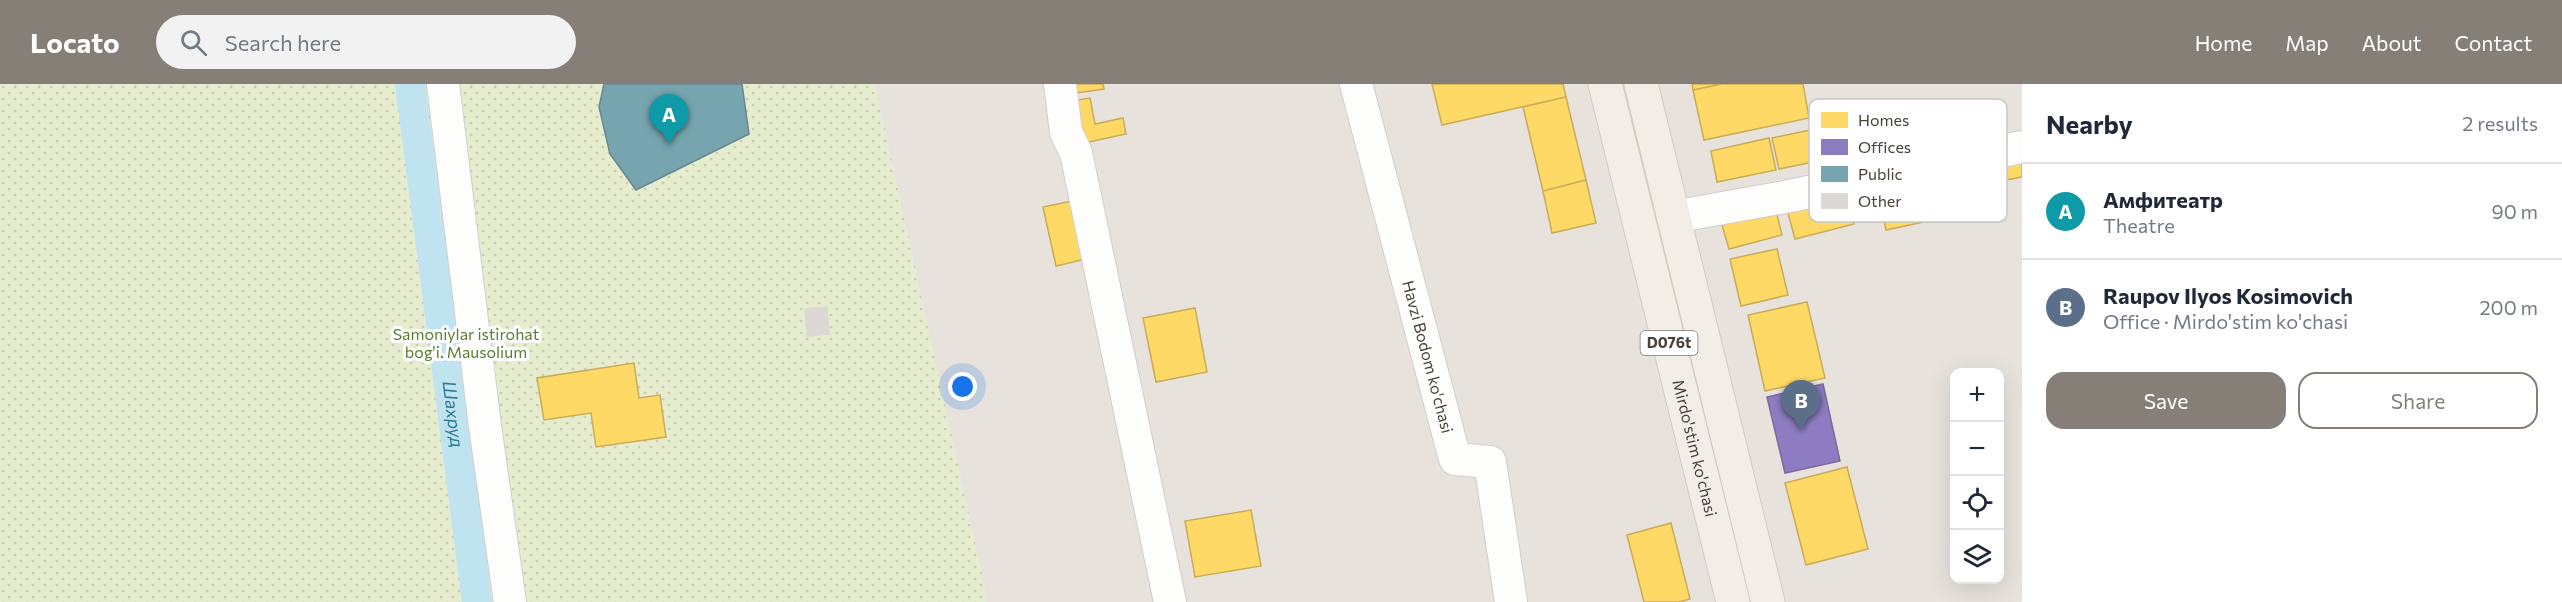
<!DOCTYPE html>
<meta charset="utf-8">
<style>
body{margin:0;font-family:Commissioner,sans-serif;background:#f2f2f3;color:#1f2937}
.controls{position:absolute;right:18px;bottom:18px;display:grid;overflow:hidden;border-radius:12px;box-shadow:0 6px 24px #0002}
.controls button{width:54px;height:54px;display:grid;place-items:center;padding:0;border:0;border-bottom:2px solid #e0e1e3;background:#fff;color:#1f2937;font:30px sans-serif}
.you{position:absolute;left:963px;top:303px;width:21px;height:21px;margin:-15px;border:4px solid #fff;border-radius:50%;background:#1a73e8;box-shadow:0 0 0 9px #1a73e833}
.badge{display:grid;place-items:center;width:39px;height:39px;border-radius:50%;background:#867f78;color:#fff;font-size:20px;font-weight:700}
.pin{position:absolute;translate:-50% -50px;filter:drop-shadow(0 2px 3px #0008)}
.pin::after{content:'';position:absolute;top:32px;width:21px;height:18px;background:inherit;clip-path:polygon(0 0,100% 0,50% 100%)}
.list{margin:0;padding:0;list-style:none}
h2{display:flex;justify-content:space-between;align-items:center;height:78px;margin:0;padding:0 24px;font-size:26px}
h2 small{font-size:20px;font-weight:400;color:#747a83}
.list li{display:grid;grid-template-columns:39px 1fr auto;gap:18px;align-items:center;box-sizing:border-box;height:96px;padding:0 24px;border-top:2px solid #e0e1e3}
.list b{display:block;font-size:22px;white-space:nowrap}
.list p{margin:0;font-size:20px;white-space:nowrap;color:#747a83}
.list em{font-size:20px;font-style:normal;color:#747a83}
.actions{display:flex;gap:12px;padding:18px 24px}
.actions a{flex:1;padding:14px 0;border:2px solid #867f78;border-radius:18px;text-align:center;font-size:21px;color:#867f78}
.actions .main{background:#867f78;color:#fff}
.icon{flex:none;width:33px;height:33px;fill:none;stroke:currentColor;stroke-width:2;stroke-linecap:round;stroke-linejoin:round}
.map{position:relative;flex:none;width:2022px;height:518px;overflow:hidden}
header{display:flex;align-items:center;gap:36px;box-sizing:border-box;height:84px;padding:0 30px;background:#867f78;color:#fff}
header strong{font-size:28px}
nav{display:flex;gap:33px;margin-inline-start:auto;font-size:21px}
.search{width:420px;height:54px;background:#f2f2f3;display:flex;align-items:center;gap:15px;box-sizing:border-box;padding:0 21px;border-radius:33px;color:#747a83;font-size:22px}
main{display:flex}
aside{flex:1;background:#fff}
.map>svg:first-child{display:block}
.residential{fill:#e7e2dc;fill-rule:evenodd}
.park{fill:url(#park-dots)}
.homes{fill:#ffd966;stroke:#c9ab58;stroke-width:1.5}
.offices{fill:#8e7cc3;stroke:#7a6a9a;stroke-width:1.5}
.public{fill:#76a5af;stroke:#69878c;stroke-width:1.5}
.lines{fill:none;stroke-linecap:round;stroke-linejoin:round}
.canal{stroke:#c0e4ef;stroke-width:30}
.building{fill:#dcd8d5;stroke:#dcd8d4;stroke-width:1.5}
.street-casing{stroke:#d2cecb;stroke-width:34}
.primary-casing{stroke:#d6c9bc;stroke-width:35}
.street{stroke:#fdfdfc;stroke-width:32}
.primary{stroke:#f2ede6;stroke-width:33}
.labels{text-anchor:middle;stroke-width:6;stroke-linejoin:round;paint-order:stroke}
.shield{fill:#fff;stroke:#807a74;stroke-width:1.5}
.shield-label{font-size:15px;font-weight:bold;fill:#4a4139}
.park-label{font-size:16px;fill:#587d2c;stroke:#fff}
.street-label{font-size:16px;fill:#4a4139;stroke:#fff}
.water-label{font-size:18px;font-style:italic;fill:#2b7a95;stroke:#fff}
.key{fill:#fff;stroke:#c9c6c4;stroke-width:1.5}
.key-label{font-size:16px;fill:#4a4139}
</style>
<header>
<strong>Locato</strong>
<div class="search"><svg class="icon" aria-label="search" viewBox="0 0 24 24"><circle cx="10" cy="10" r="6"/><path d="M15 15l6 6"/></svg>Search here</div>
<nav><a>Home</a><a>Map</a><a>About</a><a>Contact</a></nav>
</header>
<main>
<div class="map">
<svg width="2022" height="518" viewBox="0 0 2022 518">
<defs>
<pattern id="park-dots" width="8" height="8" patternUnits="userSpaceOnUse" patternTransform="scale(1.5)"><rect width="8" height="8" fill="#e6edcf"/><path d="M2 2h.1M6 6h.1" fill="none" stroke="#c7ccb2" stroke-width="1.8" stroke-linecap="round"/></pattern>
</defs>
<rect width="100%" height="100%" fill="#f4f1ee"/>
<!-- residential -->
<path class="residential" d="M866,0H2022V518H963ZM1954,288H2000V496H1954Z"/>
<!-- park -->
<path class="park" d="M0,0H875L988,518H0Z"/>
<!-- homes -->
<path class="homes" d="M1067,0H1103L1104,5L1069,10Z
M1432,0H1563L1566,13L1442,41Z
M1692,0H1722L1693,6Z
M1722,0H1803L1809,34L1704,56L1693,6Z
M1566,13L1586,96L1543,107L1523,23Z
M1090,14L1095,40L1123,34L1126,50L1079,60L1070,17Z
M1830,42L1837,73L1779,85L1772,54Z
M1769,54L1776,86L1717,98L1711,67Z
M2022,79V93L2000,97L1998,83Z
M1957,90L1966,129L1886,146L1878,107Z
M1586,96L1596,139L1552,149L1543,107Z
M1848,113L1854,140L1795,155L1788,129Z
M1077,116L1090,174L1056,182L1043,123Z
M1776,127L1782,151L1729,165L1722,141Z
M1777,165L1788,211L1741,222L1730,175Z
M1807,218L1825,294L1765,307L1748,231Z
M1195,224L1207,288L1156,298L1143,234Z
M634,279L639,314L660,311L666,353L596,363L591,329L544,336L537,294Z
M1847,383L1868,465L1806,481L1785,399Z
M1251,426L1261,482L1195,493L1185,437Z
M1671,439L1690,515L1679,518H1644L1627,451Z"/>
<!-- offices -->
<path class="offices" d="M1823,300L1840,377L1785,389L1767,313Z"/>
<!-- public -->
<path class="public" d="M604,0H742L749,50L636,106L610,70L599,23Z"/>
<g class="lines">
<!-- canal -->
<path class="canal" id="s1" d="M410,0L477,518"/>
</g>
<!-- building -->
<path class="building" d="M827,223L829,250L807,252L805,225Z"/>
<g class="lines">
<defs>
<g id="street">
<path d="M443,0L485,342L510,518"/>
<path d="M1060,0L1066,48L1076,69L1170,518"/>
<path id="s2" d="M1356,0L1455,375L1490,378L1511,518"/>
<path d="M1673,133L1790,112L2022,63"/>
</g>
<g id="primary">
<path id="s3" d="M1605,0L1733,518"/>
<path d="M1641,0L1768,518"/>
</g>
</defs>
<!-- street casing -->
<use href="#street" class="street-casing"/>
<!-- primary casing -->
<use href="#primary" class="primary-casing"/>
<!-- street -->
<use href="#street" class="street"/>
<!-- primary -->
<use href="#primary" class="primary"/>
</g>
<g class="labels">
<!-- shield labels -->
<rect class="shield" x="1640.5" y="247" width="57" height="24" rx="4.5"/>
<g class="shield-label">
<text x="1669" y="264">D076t</text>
</g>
<!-- park labels -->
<g class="park-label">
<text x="466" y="256">Samoniylar istirohat<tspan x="466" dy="18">bog'i. Mausolium</tspan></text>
</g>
<!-- street labels -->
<g class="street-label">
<text dy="6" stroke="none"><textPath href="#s2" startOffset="282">Havzi Bodom ko'chasi</textPath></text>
<text dy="6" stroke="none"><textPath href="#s3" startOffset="375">Mirdo'stim ko'chasi</textPath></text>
</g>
<!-- water labels -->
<g class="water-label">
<text dy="6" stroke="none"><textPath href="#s1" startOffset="333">Шахруд</textPath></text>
</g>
</g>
<!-- legend -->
<rect x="1809" y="15" width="198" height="123" rx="9" class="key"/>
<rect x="1821" y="28" width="27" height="16" fill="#ffd966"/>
<rect x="1821" y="55" width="27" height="16" fill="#8e7cc3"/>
<rect x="1821" y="82" width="27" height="16" fill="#76a5af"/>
<rect x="1821" y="109" width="27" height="16" fill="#dcd8d5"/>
<g class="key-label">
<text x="1858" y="42">Homes</text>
<text x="1858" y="69">Offices</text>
<text x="1858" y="96">Public</text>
<text x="1858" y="123">Other</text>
</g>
</svg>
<div class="controls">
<button>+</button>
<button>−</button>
<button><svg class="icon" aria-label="locate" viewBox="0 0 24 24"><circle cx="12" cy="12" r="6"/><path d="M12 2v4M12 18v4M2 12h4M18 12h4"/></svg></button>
<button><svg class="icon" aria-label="layers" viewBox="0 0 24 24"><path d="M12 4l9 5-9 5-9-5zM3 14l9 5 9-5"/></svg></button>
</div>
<div class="you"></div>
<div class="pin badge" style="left:669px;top:60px;background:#0f9aa8">A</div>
<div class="pin badge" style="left:1801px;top:346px;background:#5c6f8a">B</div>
</div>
<aside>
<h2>Nearby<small>2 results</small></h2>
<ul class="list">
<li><span class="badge" style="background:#0f9aa8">A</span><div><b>Амфитеатр</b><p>Theatre</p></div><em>90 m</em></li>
<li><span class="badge" style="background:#5c6f8a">B</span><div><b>Raupov Ilyos Kosimovich</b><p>Office · Mirdo'stim ko'chasi</p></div><em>200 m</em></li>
</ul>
<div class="actions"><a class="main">Save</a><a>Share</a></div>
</aside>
</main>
